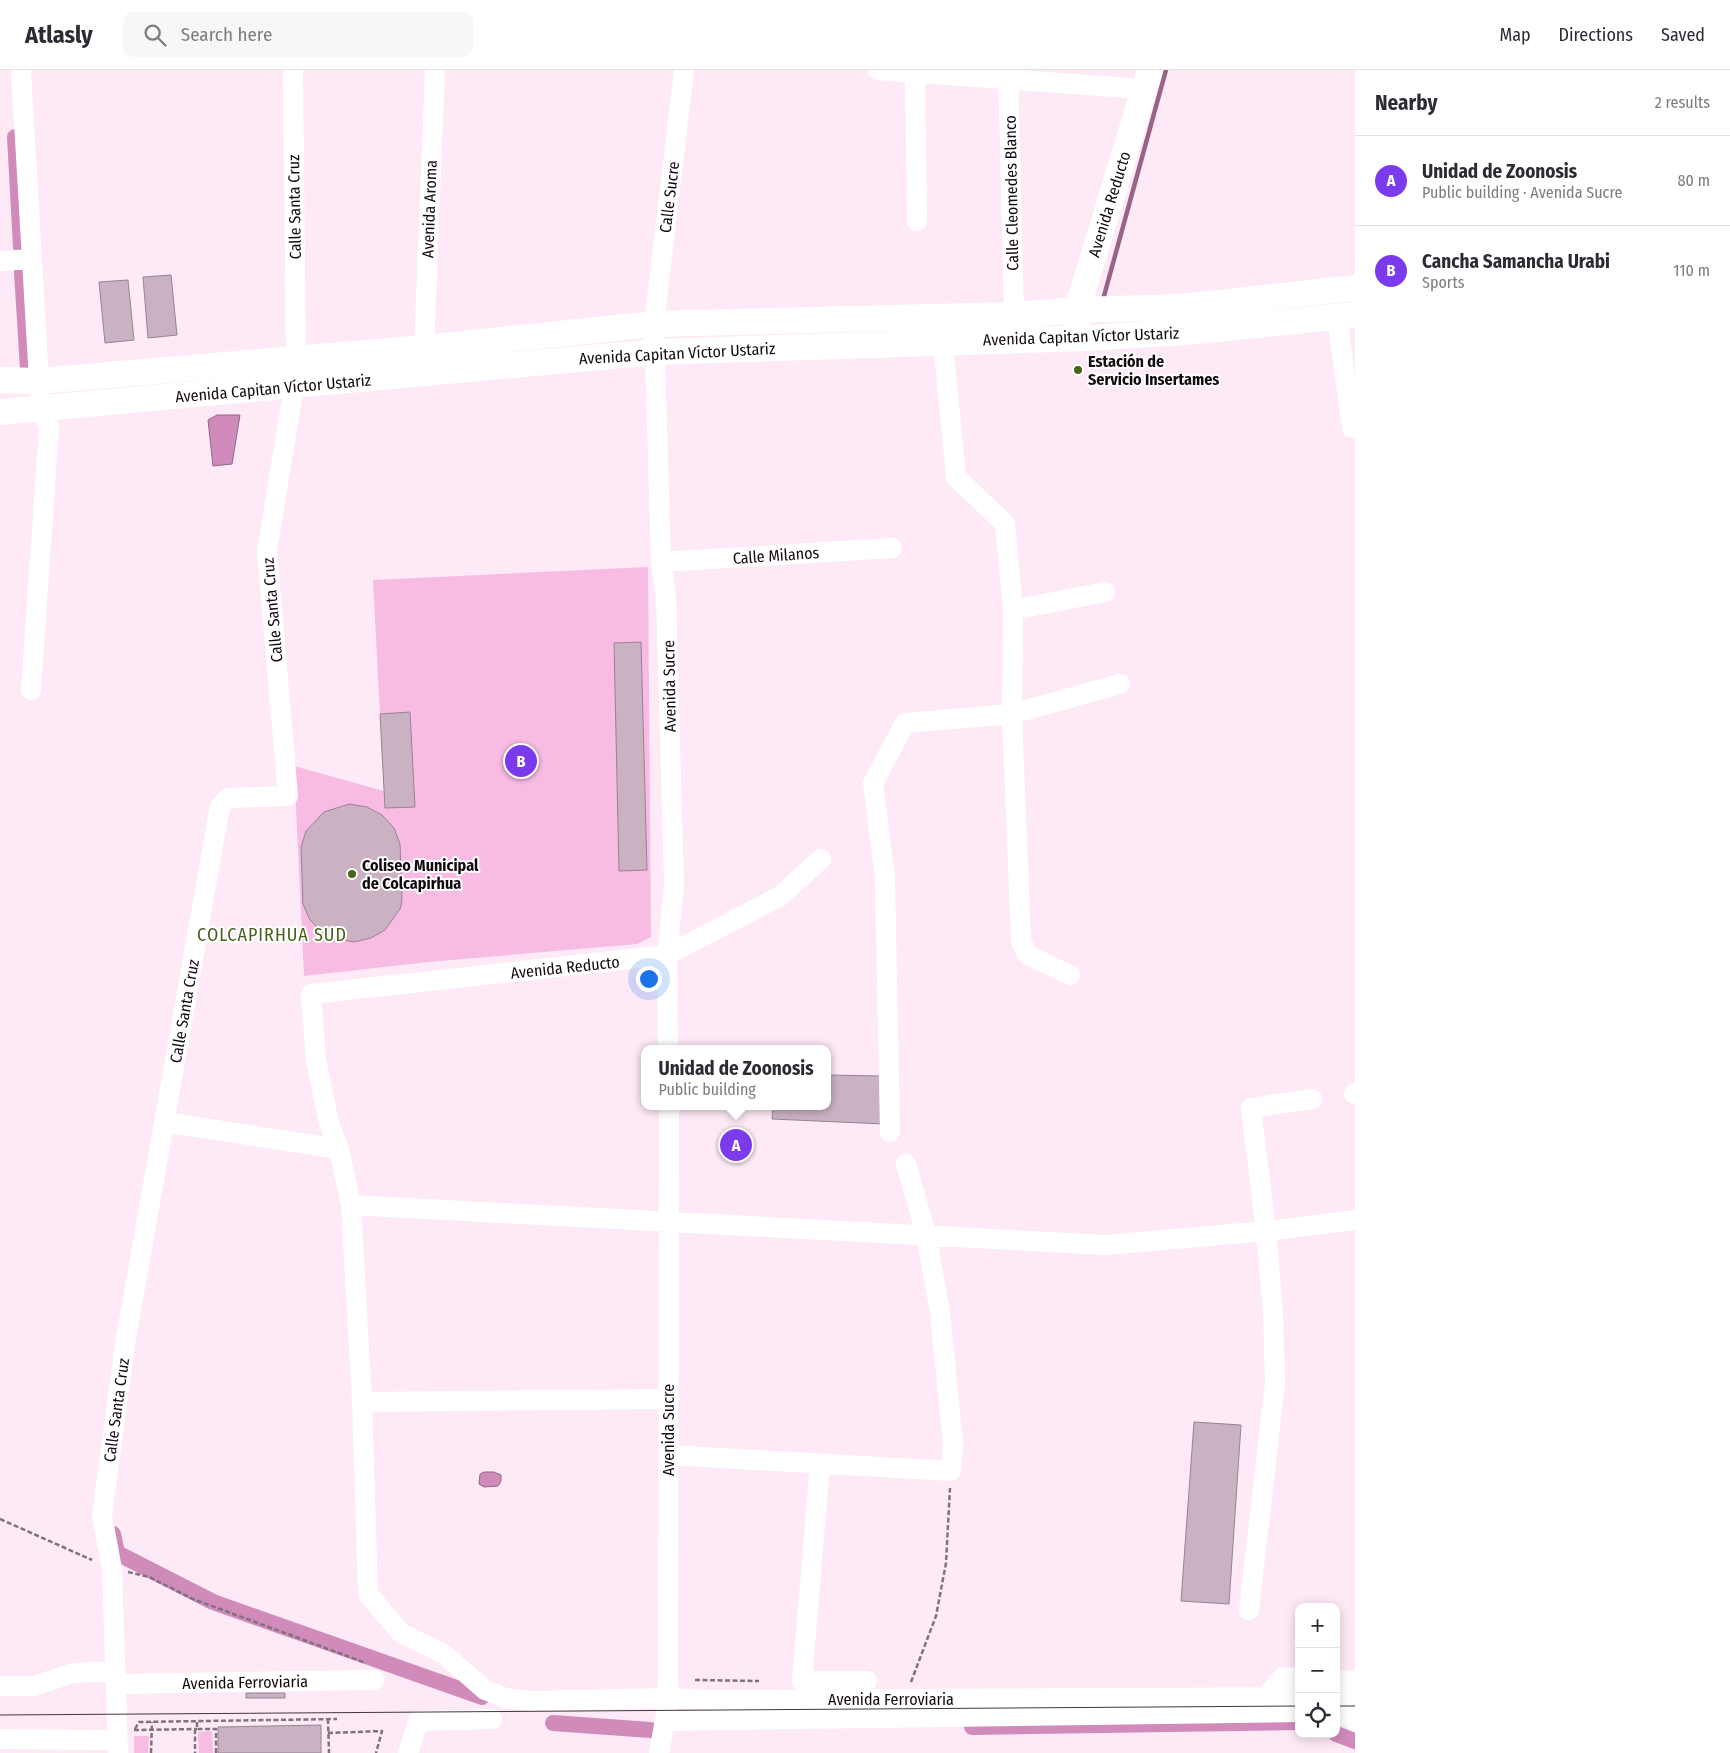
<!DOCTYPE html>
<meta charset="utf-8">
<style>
body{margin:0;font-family:"Fira Sans Condensed",sans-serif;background:#f7f7f7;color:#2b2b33}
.controls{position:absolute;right:15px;bottom:15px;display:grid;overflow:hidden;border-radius:10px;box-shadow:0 2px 12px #0003}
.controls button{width:45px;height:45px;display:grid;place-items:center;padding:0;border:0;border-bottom:1px solid #e1e1e2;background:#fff;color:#2b2b33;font:25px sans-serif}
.you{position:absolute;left:648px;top:908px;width:18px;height:18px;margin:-12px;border:4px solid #fff;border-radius:50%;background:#1a73e8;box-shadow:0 0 0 8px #1a73e833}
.badge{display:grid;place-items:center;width:32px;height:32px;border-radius:50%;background:#7c3aed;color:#fff;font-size:16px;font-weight:700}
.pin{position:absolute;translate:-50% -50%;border:2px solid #fff;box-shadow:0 1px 5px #0006}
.popup{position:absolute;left:641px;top:975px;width:190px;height:65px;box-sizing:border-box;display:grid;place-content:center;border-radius:10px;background:#fff;filter:drop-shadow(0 1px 4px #0005);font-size:16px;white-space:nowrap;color:#7c7c81}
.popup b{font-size:19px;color:#2b2b33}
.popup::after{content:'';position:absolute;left:50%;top:100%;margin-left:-10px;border:10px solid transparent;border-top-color:#fff}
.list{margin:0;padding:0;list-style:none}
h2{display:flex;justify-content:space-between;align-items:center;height:65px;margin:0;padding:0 20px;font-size:21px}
h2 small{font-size:16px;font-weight:400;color:#7c7c81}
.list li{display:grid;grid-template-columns:32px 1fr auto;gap:15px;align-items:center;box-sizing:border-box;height:90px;padding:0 20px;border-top:1px solid #e1e1e2}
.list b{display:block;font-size:19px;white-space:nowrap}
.list p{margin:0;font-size:16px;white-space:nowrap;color:#7c7c81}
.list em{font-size:16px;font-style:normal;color:#7c7c81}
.icon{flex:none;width:28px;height:28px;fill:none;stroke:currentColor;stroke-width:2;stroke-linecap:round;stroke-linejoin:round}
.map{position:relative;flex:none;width:1355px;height:1683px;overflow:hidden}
header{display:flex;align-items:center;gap:30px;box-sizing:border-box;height:70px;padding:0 25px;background:#fff;border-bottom:1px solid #e1e1e2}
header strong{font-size:24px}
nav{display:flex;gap:28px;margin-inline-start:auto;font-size:18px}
.search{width:350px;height:45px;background:#f7f7f7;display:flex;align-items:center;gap:12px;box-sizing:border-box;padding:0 18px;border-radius:10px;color:#7c7c81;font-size:19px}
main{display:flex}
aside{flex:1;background:#fff}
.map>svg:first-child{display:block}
.green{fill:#f8bbe4}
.water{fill:#d08bbb;stroke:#976488}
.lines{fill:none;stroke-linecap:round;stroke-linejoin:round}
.stream{stroke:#976488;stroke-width:4.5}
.canal{stroke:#d08bbb;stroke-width:16}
.building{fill:#cab2c2;stroke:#998291}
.path{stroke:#80727c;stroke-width:2.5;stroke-dasharray:5 2.5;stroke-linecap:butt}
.minor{stroke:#fff;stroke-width:20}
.major{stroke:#fff;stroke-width:26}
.tram{stroke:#42383f;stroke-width:1}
.poi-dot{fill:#476518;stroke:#fff;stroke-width:2}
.labels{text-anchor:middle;stroke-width:4;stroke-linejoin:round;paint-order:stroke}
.street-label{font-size:16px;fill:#120a10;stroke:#fff}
.poi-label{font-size:16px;font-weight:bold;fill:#120a10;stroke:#fff;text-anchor:start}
.neighbourhood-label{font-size:18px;letter-spacing:1px;fill:#44601b;stroke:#fff}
</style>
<header>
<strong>Atlasly</strong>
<div class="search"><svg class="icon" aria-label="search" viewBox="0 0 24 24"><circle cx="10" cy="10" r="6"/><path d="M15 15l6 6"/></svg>Search here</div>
<nav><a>Map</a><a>Directions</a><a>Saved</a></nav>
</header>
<main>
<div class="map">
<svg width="1355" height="1683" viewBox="0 0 1355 1683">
<rect width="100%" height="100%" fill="#fee9f7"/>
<!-- green -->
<path class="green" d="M648,497L651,867L637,874L428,892L304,906L294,696L384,721L373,510Z
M212,1661L213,1683H199L198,1662Z
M134,1666H149L148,1683H134Z"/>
<!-- water -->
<path class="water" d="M217,345H240L232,394L213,396L208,350Z
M484,1402H494L501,1405V1411L498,1416L484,1417L479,1414L480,1404Z"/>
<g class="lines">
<!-- stream -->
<path class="stream" d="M1104,226L1166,0"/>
<!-- canal -->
<path class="canal" d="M15,67L21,177
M22,202L28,299
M113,1464L117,1483L213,1532L482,1627
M553,1653L650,1660
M972,1657L1299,1652
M1336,1664L1355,1671"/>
</g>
<!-- building -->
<path class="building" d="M171,205L177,265L148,268L143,207Z
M128,210L134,270L105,273L99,212Z
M641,572L647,800L619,801L614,573Z
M410,642L415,737L385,738L380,644Z
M349,734L367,737L382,745L394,758L400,774L402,831L400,839L385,860L371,868L354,872L337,869L322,862L310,850L303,834L301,777L306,761L324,742Z
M827,1005L883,1006L884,1054L772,1049L773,1036H827Z
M1194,1352L1241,1355L1229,1534L1181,1531Z
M246,1623H285V1628H246Z
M321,1655V1683H218V1657Z"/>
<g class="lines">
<!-- path -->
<path class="path" d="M0,1449L92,1490
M128,1502L149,1507L193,1529L366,1593
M695,1610L759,1611
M911,1612L936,1546L946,1493L950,1418
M328,1649L329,1683
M197,1652V1659H216V1683
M135,1659L139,1652L337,1649
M195,1659V1683
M134,1660L197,1659
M328,1663L382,1661L376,1683
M151,1683L152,1652"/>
<!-- minor -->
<path class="minor" d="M21,0L39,311L41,339L49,357L31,620
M878,0L1144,19
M1008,0L1014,245
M915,3L917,151
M0,191L32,189
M1337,247L1352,358H1355
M943,272L956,407L1005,454L1013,540L1012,644L1021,871L1028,885L1070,905
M424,278L435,0
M661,492L892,478
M1013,540L1105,522
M821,789L779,827L667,885L311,924L316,990L329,1053L339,1079L351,1135L362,1332L368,1524L401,1563L444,1584L485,1620L506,1628L532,1631L668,1628L714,1630L1299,1627
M668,979L667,885L674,815L666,526L661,492L654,254L684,0
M1354,1024H1355
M165,1052L339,1079
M890,1062L885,808L873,713L905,653L1012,644L1120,614
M351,1135L1106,1175L1266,1161L1355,1150
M362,1332L668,1329
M668,1385L951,1401L953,1373L940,1242L926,1164L906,1094
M820,1394L802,1611H867
M1249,1540L1275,1313L1273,1243L1266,1161L1251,1038L1312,1029
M1336,1610L1355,1611
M116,1614L374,1610
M0,1616H34L73,1603L116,1601
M1336,1627L1355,1626
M1265,1628L1283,1607L1299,1608
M1336,1645L1349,1646L1355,1652
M665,1651L1299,1642
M0,1669L117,1670
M118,1683L112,1499L102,1445L125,1274L220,736L228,728L288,726L267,481L294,316L296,289L293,0
M408,1683L418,1651L492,1649
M659,1683L667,1639L668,1610L669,1036"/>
<!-- major -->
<path class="major" d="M1077,256V240L1150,0
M0,310L39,311L424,278L654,254L1014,245L1077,240L1181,237L1355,218
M0,342L655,282L1085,268L1187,262L1355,245"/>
<!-- tram -->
<path class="tram" d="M1336,1636H1355
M0,1645L1299,1636"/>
</g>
<!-- markers -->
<g class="poi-dot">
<circle cx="1078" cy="300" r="5"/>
<circle cx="352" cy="804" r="5"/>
</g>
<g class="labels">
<!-- street labels -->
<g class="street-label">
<text transform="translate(1011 123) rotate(-91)" y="6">Calle Cleomedes Blanco</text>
<text transform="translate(669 127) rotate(-83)" y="6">Calle Sucre</text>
<text transform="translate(1109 134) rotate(-73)" y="6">Avenida Reducto</text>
<text transform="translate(294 137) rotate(-91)" y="6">Calle Santa Cruz</text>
<text transform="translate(429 139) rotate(-88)" y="6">Avenida Aroma</text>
<text transform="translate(1081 266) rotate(-2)" y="6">Avenida Capitan Víctor Ustariz</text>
<text transform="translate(677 283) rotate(-3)" y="6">Avenida Capitan Víctor Ustariz</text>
<text transform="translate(273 318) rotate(-5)" y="6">Avenida Capitan Víctor Ustariz</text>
<text transform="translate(776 485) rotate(-4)" y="6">Calle Milanos</text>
<text transform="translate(272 540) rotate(-95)" y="6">Calle Santa Cruz</text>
<text transform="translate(669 616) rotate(-91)" y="6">Avenida Sucre</text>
<text transform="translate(565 897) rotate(-6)" y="6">Avenida Reducto</text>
<text transform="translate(184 941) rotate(-80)" y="6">Calle Santa Cruz</text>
<text transform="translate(116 1340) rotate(-82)" y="6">Calle Santa Cruz</text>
<text transform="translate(668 1360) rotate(-90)" y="6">Avenida Sucre</text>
<text transform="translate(245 1612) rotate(-1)" y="6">Avenida Ferroviaria</text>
<text x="891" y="1635">Avenida Ferroviaria</text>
</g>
<!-- poi labels -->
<g class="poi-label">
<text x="1088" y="297">Estación de<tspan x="1088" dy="18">Servicio Insertames</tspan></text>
<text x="362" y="801">Coliseo Municipal<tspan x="362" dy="18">de Colcapirhua</tspan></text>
</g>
<!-- neighbourhood labels -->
<g class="neighbourhood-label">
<text x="272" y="871">COLCAPIRHUA SUD</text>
</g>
</g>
</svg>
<div class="controls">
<button>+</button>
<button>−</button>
<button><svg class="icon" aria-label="locate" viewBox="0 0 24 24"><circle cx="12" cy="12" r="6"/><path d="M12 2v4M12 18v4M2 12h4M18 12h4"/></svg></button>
</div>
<div class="you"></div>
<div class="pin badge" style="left:736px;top:1075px">A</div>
<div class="popup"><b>Unidad de Zoonosis</b>Public building</div>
<div class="pin badge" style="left:521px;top:691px">B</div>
</div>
<aside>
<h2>Nearby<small>2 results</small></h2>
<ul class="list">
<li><span class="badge">A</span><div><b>Unidad de Zoonosis</b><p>Public building · Avenida Sucre</p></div><em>80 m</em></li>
<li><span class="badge">B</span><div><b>Cancha Samancha Urabi</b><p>Sports</p></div><em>110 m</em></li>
</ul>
</aside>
</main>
